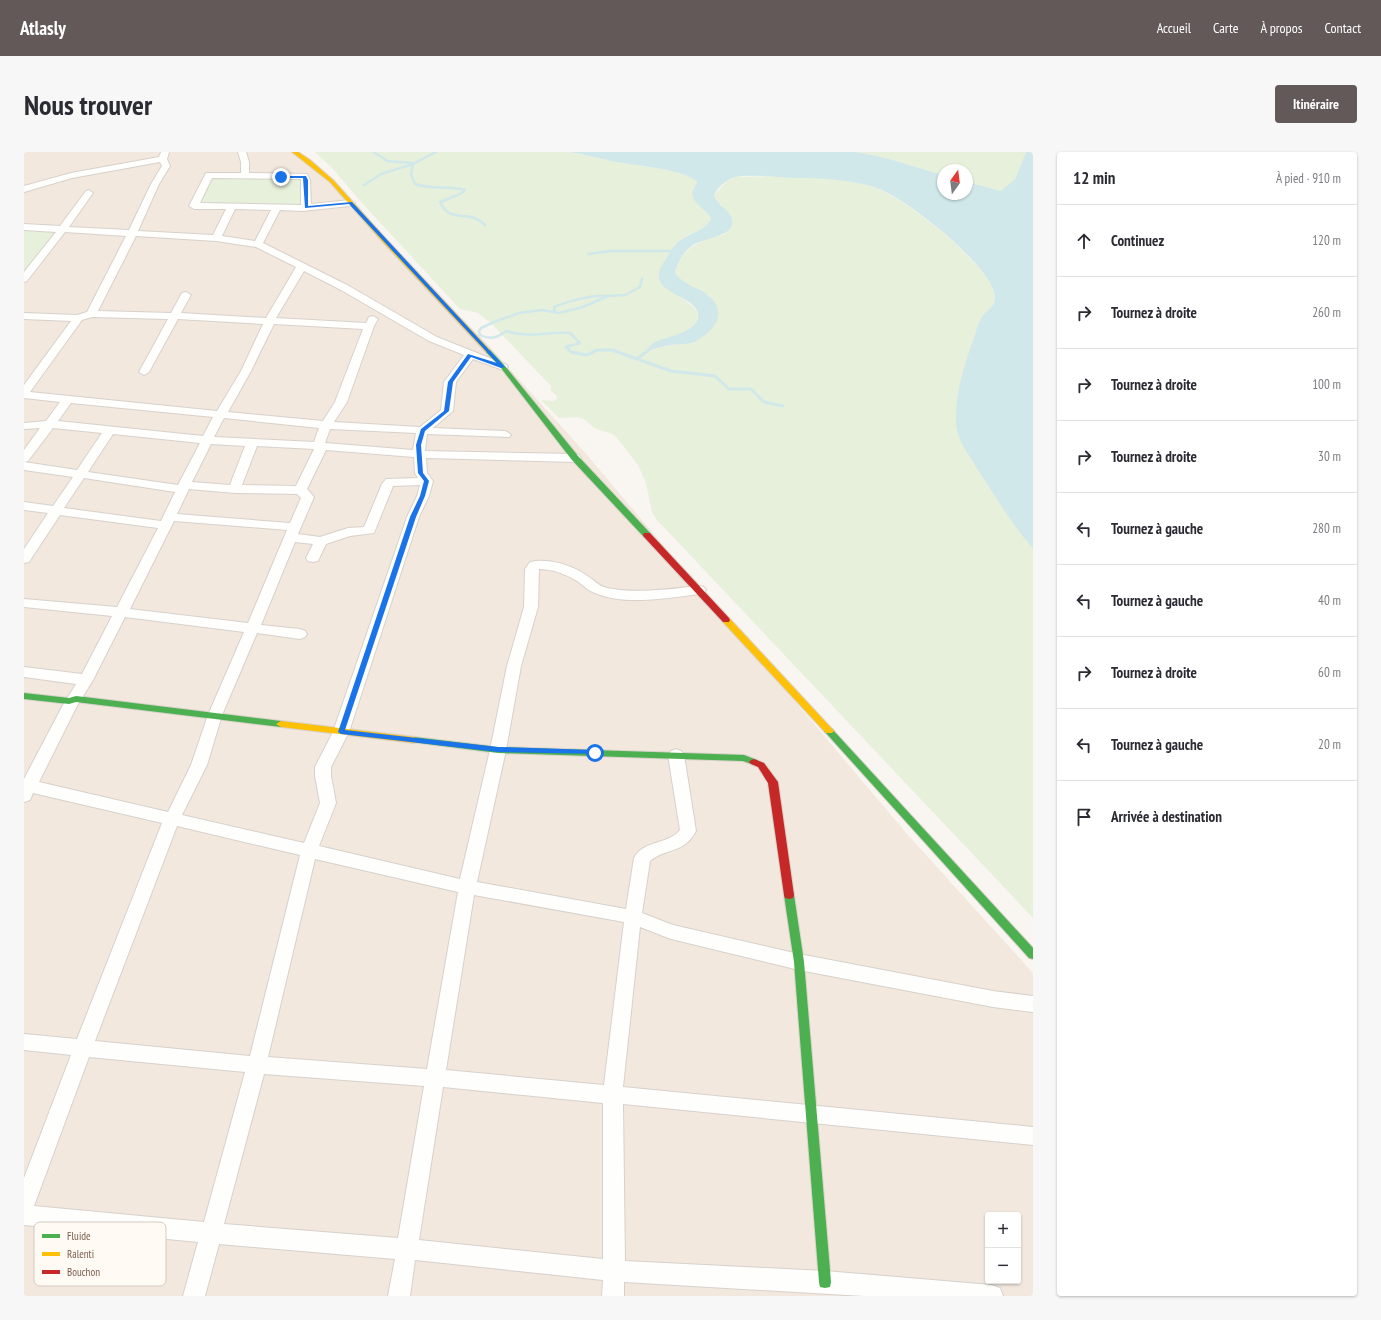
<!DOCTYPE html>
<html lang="fr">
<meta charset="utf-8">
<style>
body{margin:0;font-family:"PT Sans Narrow",sans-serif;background:#f7f7f7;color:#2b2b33}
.controls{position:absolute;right:12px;bottom:12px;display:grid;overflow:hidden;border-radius:4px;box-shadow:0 1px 3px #0004}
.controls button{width:36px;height:36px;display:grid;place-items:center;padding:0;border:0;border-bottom:1px solid #e1e1e2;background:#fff;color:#2b2b33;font:20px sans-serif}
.compass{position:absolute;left:913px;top:12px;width:36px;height:36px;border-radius:50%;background:#fff;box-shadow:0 1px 3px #0004;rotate:14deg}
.stop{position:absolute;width:12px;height:12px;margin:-9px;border:3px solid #1a73e8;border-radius:50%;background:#fff}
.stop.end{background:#1a73e8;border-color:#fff;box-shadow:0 1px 4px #0008}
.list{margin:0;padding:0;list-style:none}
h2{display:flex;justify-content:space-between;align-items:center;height:52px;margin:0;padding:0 16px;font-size:17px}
h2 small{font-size:13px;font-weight:400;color:#7c7c81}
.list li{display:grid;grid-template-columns:26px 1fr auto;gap:12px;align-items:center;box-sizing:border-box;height:72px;padding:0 16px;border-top:1px solid #e1e1e2}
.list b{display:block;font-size:15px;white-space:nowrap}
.list em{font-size:13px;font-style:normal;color:#7c7c81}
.icon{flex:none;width:22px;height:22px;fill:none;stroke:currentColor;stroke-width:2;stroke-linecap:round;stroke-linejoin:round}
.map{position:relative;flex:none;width:1009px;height:1144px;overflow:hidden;border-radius:4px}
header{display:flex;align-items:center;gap:24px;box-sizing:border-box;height:56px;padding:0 20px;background:#625958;color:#fff}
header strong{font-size:19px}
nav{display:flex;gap:22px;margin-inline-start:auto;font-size:14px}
.intro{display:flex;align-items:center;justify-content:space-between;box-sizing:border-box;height:96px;padding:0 24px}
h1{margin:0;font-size:28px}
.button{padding:10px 18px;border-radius:4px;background:#625958;color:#fff;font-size:14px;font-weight:700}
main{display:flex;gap:24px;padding:0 24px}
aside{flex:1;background:#fff;border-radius:4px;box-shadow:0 1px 3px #0004}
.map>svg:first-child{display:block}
.residential{fill:#f2e8de;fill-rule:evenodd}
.green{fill:#e7f0db}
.water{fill:#d0e8ea}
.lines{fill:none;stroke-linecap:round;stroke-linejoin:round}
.stream-far1{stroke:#d0e8ea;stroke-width:2.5}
.stream{stroke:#d0e8ea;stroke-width:3}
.street-casing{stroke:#d7d1cb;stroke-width:2}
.fast-casing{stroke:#d9d2cb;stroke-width:2}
.slow-casing{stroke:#d9d2cb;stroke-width:2}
.jam-casing{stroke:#d9d2cb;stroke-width:2}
.street{fill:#fefefd;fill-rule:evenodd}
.fast{fill:#4caf50;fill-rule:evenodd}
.slow{fill:#ffc107;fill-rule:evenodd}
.jam{fill:#c62828;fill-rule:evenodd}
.route{fill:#1a73e8}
.key{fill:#fffaf3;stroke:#d7cbc1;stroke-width:1}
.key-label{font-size:11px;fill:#7a5c4d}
</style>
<header>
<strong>Atlasly</strong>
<nav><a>Accueil</a><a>Carte</a><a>À propos</a><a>Contact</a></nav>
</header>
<div class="intro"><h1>Nous trouver</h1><a class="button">Itinéraire</a></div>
<main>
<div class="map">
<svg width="1009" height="1144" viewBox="0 0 1009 1144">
<rect width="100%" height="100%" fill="#f9f5f0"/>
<!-- residential -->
<path class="residential" d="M0,0H275L465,194L563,303L883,682L1009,821V1144H0ZM964,1063H994V1129H964Z"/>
<!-- green -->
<path class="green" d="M291,0H545L588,9L650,19L665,24L673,30C672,34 668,38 669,42C669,50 682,59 687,66C682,79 663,81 654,90C644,100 641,117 636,130L670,155C687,180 642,184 629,192C627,194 625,197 623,199L647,193L664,192L686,144L656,128L651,122C656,95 678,88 701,82L699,54L692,49L690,43L704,28L711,25C751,24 815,22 852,36C879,45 972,117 971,146C971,154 962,161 958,166L933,280L940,295L972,345L1009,396V766L633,368L628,360L622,331L614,313L593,286L588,282L570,276L560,267L552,265L535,266L517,248L529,249L533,247L532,243L527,239V234L466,170L454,161L436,157L338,51L309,17Z
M833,0H1002L991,27L977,40L943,30V18H919V23L862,6Z
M186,24L278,26L280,54L173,52Z
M0,78L33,80L0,120Z"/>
<!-- water -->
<path class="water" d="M545,0H833L862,6L919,23V42H943V30L977,39L991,27L1002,0H1009V396C987,372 970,342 952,315C946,304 936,292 933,279C929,251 938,220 947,194C951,185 953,173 958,165C963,158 972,154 971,145C969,114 881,46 853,36C827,27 796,26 770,26C752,25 727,22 711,25C703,27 693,36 690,43C693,54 706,57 708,68C712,84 680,86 669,93C660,99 653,111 651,121C660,134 676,135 686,145C705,163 688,181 670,190C663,193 654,192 646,193C638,195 630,197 622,199C624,197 626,194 628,192C640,184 681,181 673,159C667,143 627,141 636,117C639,111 651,92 655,89C664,82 683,78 687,66C682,58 669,51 668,42C668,38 672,34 673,30C662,17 606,13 587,9C573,6 559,2 545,0Z"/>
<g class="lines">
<!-- stream-far1 -->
<path class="stream-far1" d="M350,0L363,9L389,11L387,22L391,32C407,38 424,33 441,38L436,42L416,50C427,73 444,56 461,73
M340,33L357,22L389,12L412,0
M564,102L586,99H651
M529,159L531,158L530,155C542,150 570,142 582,144
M542,195L556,191L546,181C522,179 506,187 482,179C473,186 466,188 456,183L455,179L457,176L470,170L495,161L518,158L535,161L559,155L584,144L601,143L616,135L618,127"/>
<!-- stream -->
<path class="stream" d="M544,194L542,195L547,200L563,203L573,198H588L647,219L691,224L705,237H727L740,250L759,254
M614,206L626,197"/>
<defs>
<path id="street" d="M137,0H145L143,7L146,14L135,32L114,79L189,83L202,57H170L165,54L182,21H217V10L214,0H222L225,10V21L283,22L286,28L287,52L326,48L331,51L326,54L278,59L256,58L239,91L325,134L413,185L483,213L484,215L479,218L449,207L432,230L429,259L409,276L481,279L485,281L487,283L485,285L403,282L401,299L551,302L555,303L557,306L555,309L551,310L402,306L403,321L409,329L405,344L395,365L325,580L307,615V624L312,651L295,694L436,727L466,598L483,514L500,455L501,417L506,410C523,406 548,413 562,423C569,427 574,434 583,436C613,442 645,437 675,434L680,435L682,438L680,441L675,442C644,446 600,454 571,441C564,439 559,433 553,429C542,422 528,417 515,417L514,455L497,514L482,598L453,730L602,757L610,706C619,688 644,693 656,678L644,603L647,599L652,597L657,599L660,603L672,679C660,702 643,695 626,709L618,761L649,773L775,802L969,839L1009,844V860L969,855L775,818L647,787L616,775L599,935L1009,975V993L599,952L601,1109L801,1119L968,1133L976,1136L979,1144H840L600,1130V1144H578L579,1128L391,1108L386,1144H364L371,1107L195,1092L181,1144H159L174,1090L0,1073V1026L47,903L0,898V882L53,887L138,671L9,641L6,648L0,650V627L39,553L52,532L0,525V515L58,522L88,464L0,455V447L93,455L134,376L36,363L5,410L0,411V397L24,361L0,358V350L29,354L49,325L0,318V310L53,318L78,281L29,276L4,309L0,310V298L16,276L0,277V271L22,269L36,250L0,246V233L47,169L0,167V161L53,163L63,160L102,84L41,80L3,129L0,130V120L32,80L0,78V72L36,74L62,39L65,38L69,41L45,75L105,78L127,32L138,14L136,10L48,26L0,40V34L47,21L135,5ZM188,26L277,27V53L176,51ZM211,57L247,58L231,89L198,84ZM112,84L192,89L232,95L272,115L242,166L157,161L167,143L162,140L158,141L147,161L74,159ZM280,119L317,138L405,189L440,203L420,230L417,258L396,275L310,270L323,250L350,174L354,167L349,164L345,165L342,171L252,166ZM68,165L144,167L115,220L120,223L125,220L154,167L239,172L217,219L193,259L6,240L58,168ZM250,172L339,177L311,250L299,269L204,260L227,219ZM47,251L189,265L179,284L34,269ZM200,266L295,276L290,290L190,285ZM306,277L392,281L389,298L301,291ZM89,282L176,291L154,333L64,320ZM187,292L221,294L206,333L168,330ZM233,294L290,297L272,334L218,333ZM302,298L390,305L391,321L394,326L362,327L358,332L340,375L324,376L296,385L274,382L290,345L283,337ZM60,326L151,340L137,369L40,356ZM396,333L393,344L383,365L309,580L291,615V624L296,651L280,691L158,663L183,613L198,563L233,481L276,487L281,485L283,482L281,479L276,477L237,473L271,390L289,392L282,406L284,409L289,410L294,409L302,392L326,384L350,381L369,334ZM165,337L211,341L273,342L277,346L266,371L153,362ZM150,369L263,378L224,471L106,457ZM101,465L220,480L184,563L167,613L144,660L15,630L53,554L69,528ZM153,674L276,703L226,904L71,889ZM291,707L434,740L403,917L244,905ZM450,743L600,770L580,933L422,918ZM65,905L221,920L180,1070L10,1054ZM240,922L400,934L374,1086L200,1072ZM419,935L579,951V1107L395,1088Z"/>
<path id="fast" d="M464,197L466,198L481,214L554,304L626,381L627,383L626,385H620L548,308L477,216L462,200V198Z
M0,541L45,546L52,544L257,569L262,572L257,575L52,550L45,552L0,547Z
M805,576L808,577L1009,796V807L1005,806L802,581L800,579Z
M390,585L474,595L720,603L733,608L735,610L733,612L730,613L719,609L474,601L387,590L385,588L387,586Z
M765,739L769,740L770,743L780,810L807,1130L806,1135L801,1136L796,1135L795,1130L770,810L760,743L761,740Z"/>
<path id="slow" d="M268,0H274L286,8L309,28L362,87L466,198V200H462L358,89L306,30Z
M702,465L705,466L808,577L810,579L808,581H802L699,470L698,468Z
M257,569L390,585L395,588L390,591L257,575L252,572Z"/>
<path id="jam" d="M620,381H626L705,466L706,468L705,470H699L620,385L619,383Z
M730,607L740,611L754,630L770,743L769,746L765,747L761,746L760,743L744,631L734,615L727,612L725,610L727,608Z"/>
</defs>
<!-- street casing -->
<use href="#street" class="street-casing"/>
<!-- fast casing -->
<use href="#fast" class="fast-casing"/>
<!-- slow casing -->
<use href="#slow" class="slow-casing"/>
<!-- jam casing -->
<use href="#jam" class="jam-casing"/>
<!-- street -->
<use href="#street" class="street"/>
<!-- fast -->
<use href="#fast" class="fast"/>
<!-- slow -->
<use href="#slow" class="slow"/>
<!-- jam -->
<use href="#jam" class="jam"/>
</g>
<!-- route -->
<path class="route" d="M257,24H282L284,28V54L328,50L481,215L477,216L447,205L429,230L425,259L401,279L397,293L399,321L405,329L401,344L392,365L321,578L474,595L571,598L574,601L573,602L474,600L317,582L314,580L386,365L396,344L400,329L394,321L392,293L397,277L420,259L424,230L444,202L473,211L325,52L281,56L279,26H256Z"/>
<!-- legend -->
<rect x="10" y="1070" width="132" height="64" rx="6" class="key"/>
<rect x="18" y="1082" width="18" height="4" fill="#4caf50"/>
<rect x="18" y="1100" width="18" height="4" fill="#ffc107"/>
<rect x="18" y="1118" width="18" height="4" fill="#c62828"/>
<g class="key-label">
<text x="43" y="1088">Fluide</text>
<text x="43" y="1106">Ralenti</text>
<text x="43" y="1124">Bouchon</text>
</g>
</svg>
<div class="controls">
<button>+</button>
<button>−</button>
</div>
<svg class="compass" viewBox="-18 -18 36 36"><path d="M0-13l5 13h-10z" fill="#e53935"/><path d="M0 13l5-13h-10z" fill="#7c7c81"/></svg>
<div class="stop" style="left:571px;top:601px"></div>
<div class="stop end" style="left:257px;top:25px"></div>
</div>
<aside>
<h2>12 min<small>À pied · 910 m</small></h2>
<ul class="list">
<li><svg class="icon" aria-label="ahead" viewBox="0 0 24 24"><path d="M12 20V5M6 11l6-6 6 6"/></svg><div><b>Continuez</b></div><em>120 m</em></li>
<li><svg class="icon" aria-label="right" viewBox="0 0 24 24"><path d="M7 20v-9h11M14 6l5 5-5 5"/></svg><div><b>Tournez à droite</b></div><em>260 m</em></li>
<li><svg class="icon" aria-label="right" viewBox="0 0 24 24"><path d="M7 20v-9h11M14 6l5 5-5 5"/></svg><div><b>Tournez à droite</b></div><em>100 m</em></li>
<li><svg class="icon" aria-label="right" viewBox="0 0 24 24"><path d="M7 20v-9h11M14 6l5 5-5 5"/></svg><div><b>Tournez à droite</b></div><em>30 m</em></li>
<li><svg class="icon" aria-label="left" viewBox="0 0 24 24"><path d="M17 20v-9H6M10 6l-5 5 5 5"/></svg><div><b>Tournez à gauche</b></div><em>280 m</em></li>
<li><svg class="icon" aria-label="left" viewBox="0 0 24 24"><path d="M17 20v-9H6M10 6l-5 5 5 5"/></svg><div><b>Tournez à gauche</b></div><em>40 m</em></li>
<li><svg class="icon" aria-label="right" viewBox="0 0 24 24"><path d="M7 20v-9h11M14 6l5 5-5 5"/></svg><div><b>Tournez à droite</b></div><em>60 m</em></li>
<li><svg class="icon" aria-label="left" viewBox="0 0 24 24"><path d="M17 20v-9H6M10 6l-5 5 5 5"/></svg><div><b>Tournez à gauche</b></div><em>20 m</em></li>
<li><svg class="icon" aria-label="arrive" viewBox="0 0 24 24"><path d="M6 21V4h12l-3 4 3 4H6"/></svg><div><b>Arrivée à destination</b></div></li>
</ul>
</aside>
</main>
